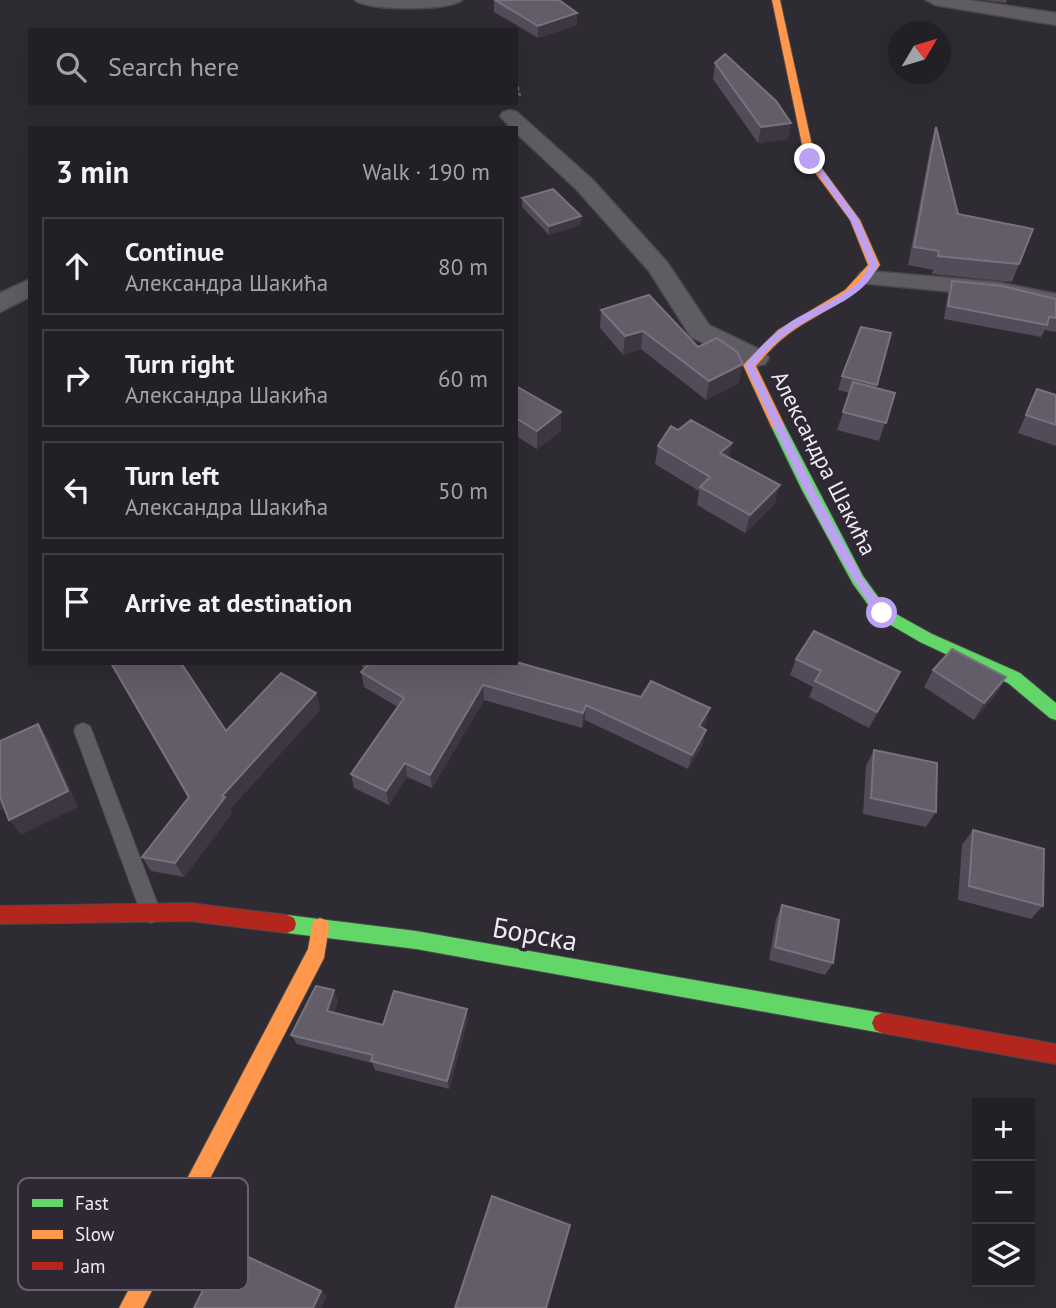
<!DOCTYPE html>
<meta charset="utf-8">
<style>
body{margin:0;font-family:"PT Sans",sans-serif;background:#2e2d32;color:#f1f3f6}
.controls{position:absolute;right:21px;bottom:21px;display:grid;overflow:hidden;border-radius:0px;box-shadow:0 7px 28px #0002}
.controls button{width:63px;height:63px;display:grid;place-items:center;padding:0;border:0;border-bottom:2px solid #3f3e43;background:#222026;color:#f1f3f6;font:35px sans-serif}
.compass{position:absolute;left:888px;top:21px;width:63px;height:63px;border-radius:50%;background:#222026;box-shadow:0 7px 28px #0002;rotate:52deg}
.stop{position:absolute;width:21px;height:21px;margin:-16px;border:5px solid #bca0f2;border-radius:50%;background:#fff}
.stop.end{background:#bca0f2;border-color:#fff;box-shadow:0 2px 7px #0008}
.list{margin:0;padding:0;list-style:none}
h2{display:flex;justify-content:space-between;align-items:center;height:91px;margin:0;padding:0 28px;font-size:30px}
h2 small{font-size:23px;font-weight:400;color:#a2a3a7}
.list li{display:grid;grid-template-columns:46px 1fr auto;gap:21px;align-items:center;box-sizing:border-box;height:98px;margin:0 14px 14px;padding:0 14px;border:2px solid #3f3e43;border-radius:0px}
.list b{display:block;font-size:26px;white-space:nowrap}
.list p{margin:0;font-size:23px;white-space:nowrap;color:#a2a3a7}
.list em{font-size:23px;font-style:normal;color:#a2a3a7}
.icon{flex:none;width:38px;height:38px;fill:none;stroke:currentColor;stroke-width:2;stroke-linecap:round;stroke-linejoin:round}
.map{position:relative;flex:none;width:1056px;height:1308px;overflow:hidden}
.search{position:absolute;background:#222026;box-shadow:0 7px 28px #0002;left:28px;top:28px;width:490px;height:77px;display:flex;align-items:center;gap:18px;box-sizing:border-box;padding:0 24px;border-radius:0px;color:#a2a3a7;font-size:26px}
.panel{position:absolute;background:#222026;box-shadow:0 7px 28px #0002;left:28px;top:126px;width:490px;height:539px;border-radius:0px}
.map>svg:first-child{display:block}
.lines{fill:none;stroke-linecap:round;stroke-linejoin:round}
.lane-casing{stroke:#4a484d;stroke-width:2}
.street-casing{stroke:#4a484d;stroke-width:3}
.fast-casing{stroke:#4a484d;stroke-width:2}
.slow-casing{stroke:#4a484d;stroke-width:2}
.jam-casing{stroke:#4a484d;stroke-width:2}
.path{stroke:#656368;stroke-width:2.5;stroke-dasharray:4.5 2;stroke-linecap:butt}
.lane{fill:#5f5c62;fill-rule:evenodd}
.street{fill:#5f5c62;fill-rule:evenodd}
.fast{fill:#63d668;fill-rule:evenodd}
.slow{fill:#ff974d;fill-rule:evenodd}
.jam{fill:#b3261e;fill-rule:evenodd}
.wall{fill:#524b59}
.shaded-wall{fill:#3c3742}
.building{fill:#635c69;stroke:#78727f;stroke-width:2}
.route{fill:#bca0f2}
.labels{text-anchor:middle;stroke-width:7;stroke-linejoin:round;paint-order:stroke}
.street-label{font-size:23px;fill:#eeeaf3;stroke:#2e2835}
.near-street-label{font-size:28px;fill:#eeeaf3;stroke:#2e2835}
.key{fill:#2e2835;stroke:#68626e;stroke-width:2}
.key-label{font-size:19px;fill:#eeeaf3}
</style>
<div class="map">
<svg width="1056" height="1308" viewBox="0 0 1056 1308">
<rect width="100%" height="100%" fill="#2e2b32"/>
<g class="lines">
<defs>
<path id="lane" d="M83,723L90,726L92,731L161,913L158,920L151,923L144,920L141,913L74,731L76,726Z"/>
<path id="street" d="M355,0H462C452,11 365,11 355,0Z
M926,0H969L1056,13V25L935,5Z
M510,110L517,112L593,180L667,262L709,325L765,352L769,358L765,364L756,366L747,364L691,337L649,271L577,190L516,133V128H511L500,116L503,112Z
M869,271L997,282L1056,294V310L997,296L860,283L857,278L860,273Z
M30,279V297L0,312V293Z"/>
<path id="fast" d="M778,422L785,426L863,576L887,609L932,634L1020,673L1056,703V720L1050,718L1008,683L920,642L877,617L853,584L802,490L771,426Z
M287,915L416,931L882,1013L889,1016L892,1023L889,1030L882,1033L416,949L287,933L280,930L278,924L280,918Z"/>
<path id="slow" d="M772,0H780L815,159L860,220L880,265C858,297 828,308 797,328C781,338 768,352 756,366L785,426L778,430L771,426L743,365L778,330L845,290L868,265L850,220L805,159Z
M320,918L327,921L329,927L324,958L143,1308H119L308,949L313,921Z"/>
<path id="jam" d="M190,903L287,915L294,918L296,924L294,930L287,933L190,921L0,924V906Z
M882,1013L1056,1044V1064L882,1033L875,1030L872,1023L875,1016Z"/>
</defs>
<!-- lane casing -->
<use href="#lane" class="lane-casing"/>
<!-- street casing -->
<use href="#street" class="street-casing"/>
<!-- fast casing -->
<use href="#fast" class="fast-casing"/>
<!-- slow casing -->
<use href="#slow" class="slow-casing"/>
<!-- jam casing -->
<use href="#jam" class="jam-casing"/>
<!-- path -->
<path class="path" d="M516,80L520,96"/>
<!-- lane -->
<use href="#lane" class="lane"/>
<!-- street -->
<use href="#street" class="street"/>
<!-- fast -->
<use href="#fast" class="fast"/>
<!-- slow -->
<use href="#slow" class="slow"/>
<!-- jam -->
<use href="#jam" class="jam"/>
</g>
<!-- wall -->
<path class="wall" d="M494,0H559L577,25L538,38L494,12Z
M983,0H1007L1006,3Z
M715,63L791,123L788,139L758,143L713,79Z
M936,127L958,214L1019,264L1012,282L932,274L933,270L908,265L931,144Z
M522,198L581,216L580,225L549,235L522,207Z
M952,281L1056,299V332L1045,330L1041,337L944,319L948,294Z
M601,310L698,347L739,383L706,400L641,349L623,355L600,328Z
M891,333L876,388L895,393L879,441L837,430L850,393L838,390L842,376Z
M516,386L561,431L537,449L516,436Z
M1037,389L1056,395V446L1018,433Z
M678,430L732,443L729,457L775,503L745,533L697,505L699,491L655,464L658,446Z
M796,659L892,689L869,728L809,697L813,687L790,675Z
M110,663H181L226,731L316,693L320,710L230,809L232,813L184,877L151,871L142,857L188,798Z
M362,663H516L706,723L703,728V744L688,769L585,720L582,728L484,700L432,788L407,777L389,805L354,788L351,774L398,707L364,687L361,672L363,670Z
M933,670L1006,677L996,694L974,720L924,687Z
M874,750L936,812L926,827L863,814L866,766Z
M973,830L1043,906L1031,919L958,900L962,845Z
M782,905L833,963L825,975L769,960L776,919Z
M338,1001L334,1013L383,1025L468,1019L449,1089L375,1070L372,1063L297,1044L291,1035Z"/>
<!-- shaded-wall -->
<path class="shaded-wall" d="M577,13V25L538,38V26Z
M791,123L788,139L758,143L761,127Z
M581,216L580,225L549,235V226Z
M643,331L641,349L623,355L625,336Z
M743,364L739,383L706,400L709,381Z
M561,412V431L537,449V431Z
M732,443L728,461L720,453Z
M780,485L775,503L745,533L750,515Z
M900,672L892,689L869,728L877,712Z
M1006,677L996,694L974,720L984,703Z
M483,685L484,700L432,788L430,775Z
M316,693L320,710L230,809L232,813L184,877L175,863L222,796Z
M586,705L585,720L582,728L583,713Z
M710,708L706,723L696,741L699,726Z
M38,724L49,740L78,807L21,835L9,820Z
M706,730L703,744L688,769L692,755Z
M405,763L407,777L389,805L386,791Z
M0,794L10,806L0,810Z
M334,990L338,1001L331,1021L327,1011Z
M467,1009L468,1019L449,1089L447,1081Z
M570,1225L547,1308H546Z
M321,1291L327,1296L322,1308H313Z"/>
<!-- building -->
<path class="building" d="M495,0H559L577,13L538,26Z
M725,54L776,101L791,123L761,127L715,63Z
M936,127L958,214L1033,229L1019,264L938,256L939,251L914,247Z
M553,189L581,216L549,226L522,198Z
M952,281L1002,286L1056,299V318L1049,317L1047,325L948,306Z
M649,295L698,347L717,338L737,352L743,364L709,381L643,331L625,336L601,310Z
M861,327L891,333L877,385L842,376Z
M853,382L895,393L886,423L843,412Z
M516,386L561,412L537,431L516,418Z
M1037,389L1056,395V425L1026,415Z
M691,420L732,443L720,453L780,485L750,515L700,487L710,477L658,446L671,426L678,430Z
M814,631L900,672L877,712L815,681L821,671L796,659Z
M952,649L1006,677L984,703L933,670Z
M516,662L641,697L651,681L710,708L699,726L706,730L692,755L586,705L583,713L483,685L430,775L405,763L386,791L351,774L404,698L361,672L370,663H516Z
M111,663H181L226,731L281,673L316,693L222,796L225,797L175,863L142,857L189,797Z
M38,724L68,791L9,820L0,797V741Z
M874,750L937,763L936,812L871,798Z
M973,830L1044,849L1043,906L969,886Z
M782,905L839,920L833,963L775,947Z
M316,986L334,990L327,1011L383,1025L394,991L467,1009L447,1081L371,1061L373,1055L291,1035Z
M492,1196L570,1225L546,1308H455Z
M225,1246L321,1291L313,1308H194Z"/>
<!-- route -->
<path class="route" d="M807,157H813L859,220L878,265C865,298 826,308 798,326C780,337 767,350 754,366L815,490L862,577L888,613L882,617L878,616C823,539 786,451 745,365C758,348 774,333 792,321C818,305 857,295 870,265L851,221Z"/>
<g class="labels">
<!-- street labels -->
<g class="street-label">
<text transform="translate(824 463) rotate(63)" y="8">Александра Шакића</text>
</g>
<!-- near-street labels -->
<g class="near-street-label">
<text transform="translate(535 934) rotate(10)" y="10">Борска</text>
</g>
</g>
<!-- legend -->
<rect x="18" y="1178" width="230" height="112" rx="10" class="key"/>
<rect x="32" y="1199" width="31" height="8" fill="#63d668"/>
<rect x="32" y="1230" width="31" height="9" fill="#ff974d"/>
<rect x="32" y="1262" width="31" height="8" fill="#b3261e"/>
<g class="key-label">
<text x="75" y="1210">Fast</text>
<text x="75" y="1241">Slow</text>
<text x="75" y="1273">Jam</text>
</g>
</svg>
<div class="controls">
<button>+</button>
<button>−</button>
<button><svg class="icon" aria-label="layers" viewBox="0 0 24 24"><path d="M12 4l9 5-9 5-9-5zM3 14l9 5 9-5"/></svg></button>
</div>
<svg class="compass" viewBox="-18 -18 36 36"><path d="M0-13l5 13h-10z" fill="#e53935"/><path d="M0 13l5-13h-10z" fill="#a2a3a7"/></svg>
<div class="stop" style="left:882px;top:613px"></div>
<div class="stop end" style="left:810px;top:159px"></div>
<div class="search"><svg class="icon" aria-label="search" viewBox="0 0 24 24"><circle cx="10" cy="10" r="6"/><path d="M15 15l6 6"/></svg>Search here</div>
<section class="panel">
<h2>3 min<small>Walk · 190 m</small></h2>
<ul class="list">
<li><svg class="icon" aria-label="ahead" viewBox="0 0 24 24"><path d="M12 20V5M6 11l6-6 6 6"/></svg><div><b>Continue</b><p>Александра Шакића</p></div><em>80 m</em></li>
<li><svg class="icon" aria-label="right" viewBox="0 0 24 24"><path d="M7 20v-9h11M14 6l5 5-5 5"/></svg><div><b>Turn right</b><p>Александра Шакића</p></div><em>60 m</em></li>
<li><svg class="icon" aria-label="left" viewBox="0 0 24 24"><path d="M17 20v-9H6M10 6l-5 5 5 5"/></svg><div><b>Turn left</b><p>Александра Шакића</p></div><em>50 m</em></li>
<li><svg class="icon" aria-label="arrive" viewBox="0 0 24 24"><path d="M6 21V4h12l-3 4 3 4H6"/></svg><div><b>Arrive at destination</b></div></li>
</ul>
</section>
</div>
